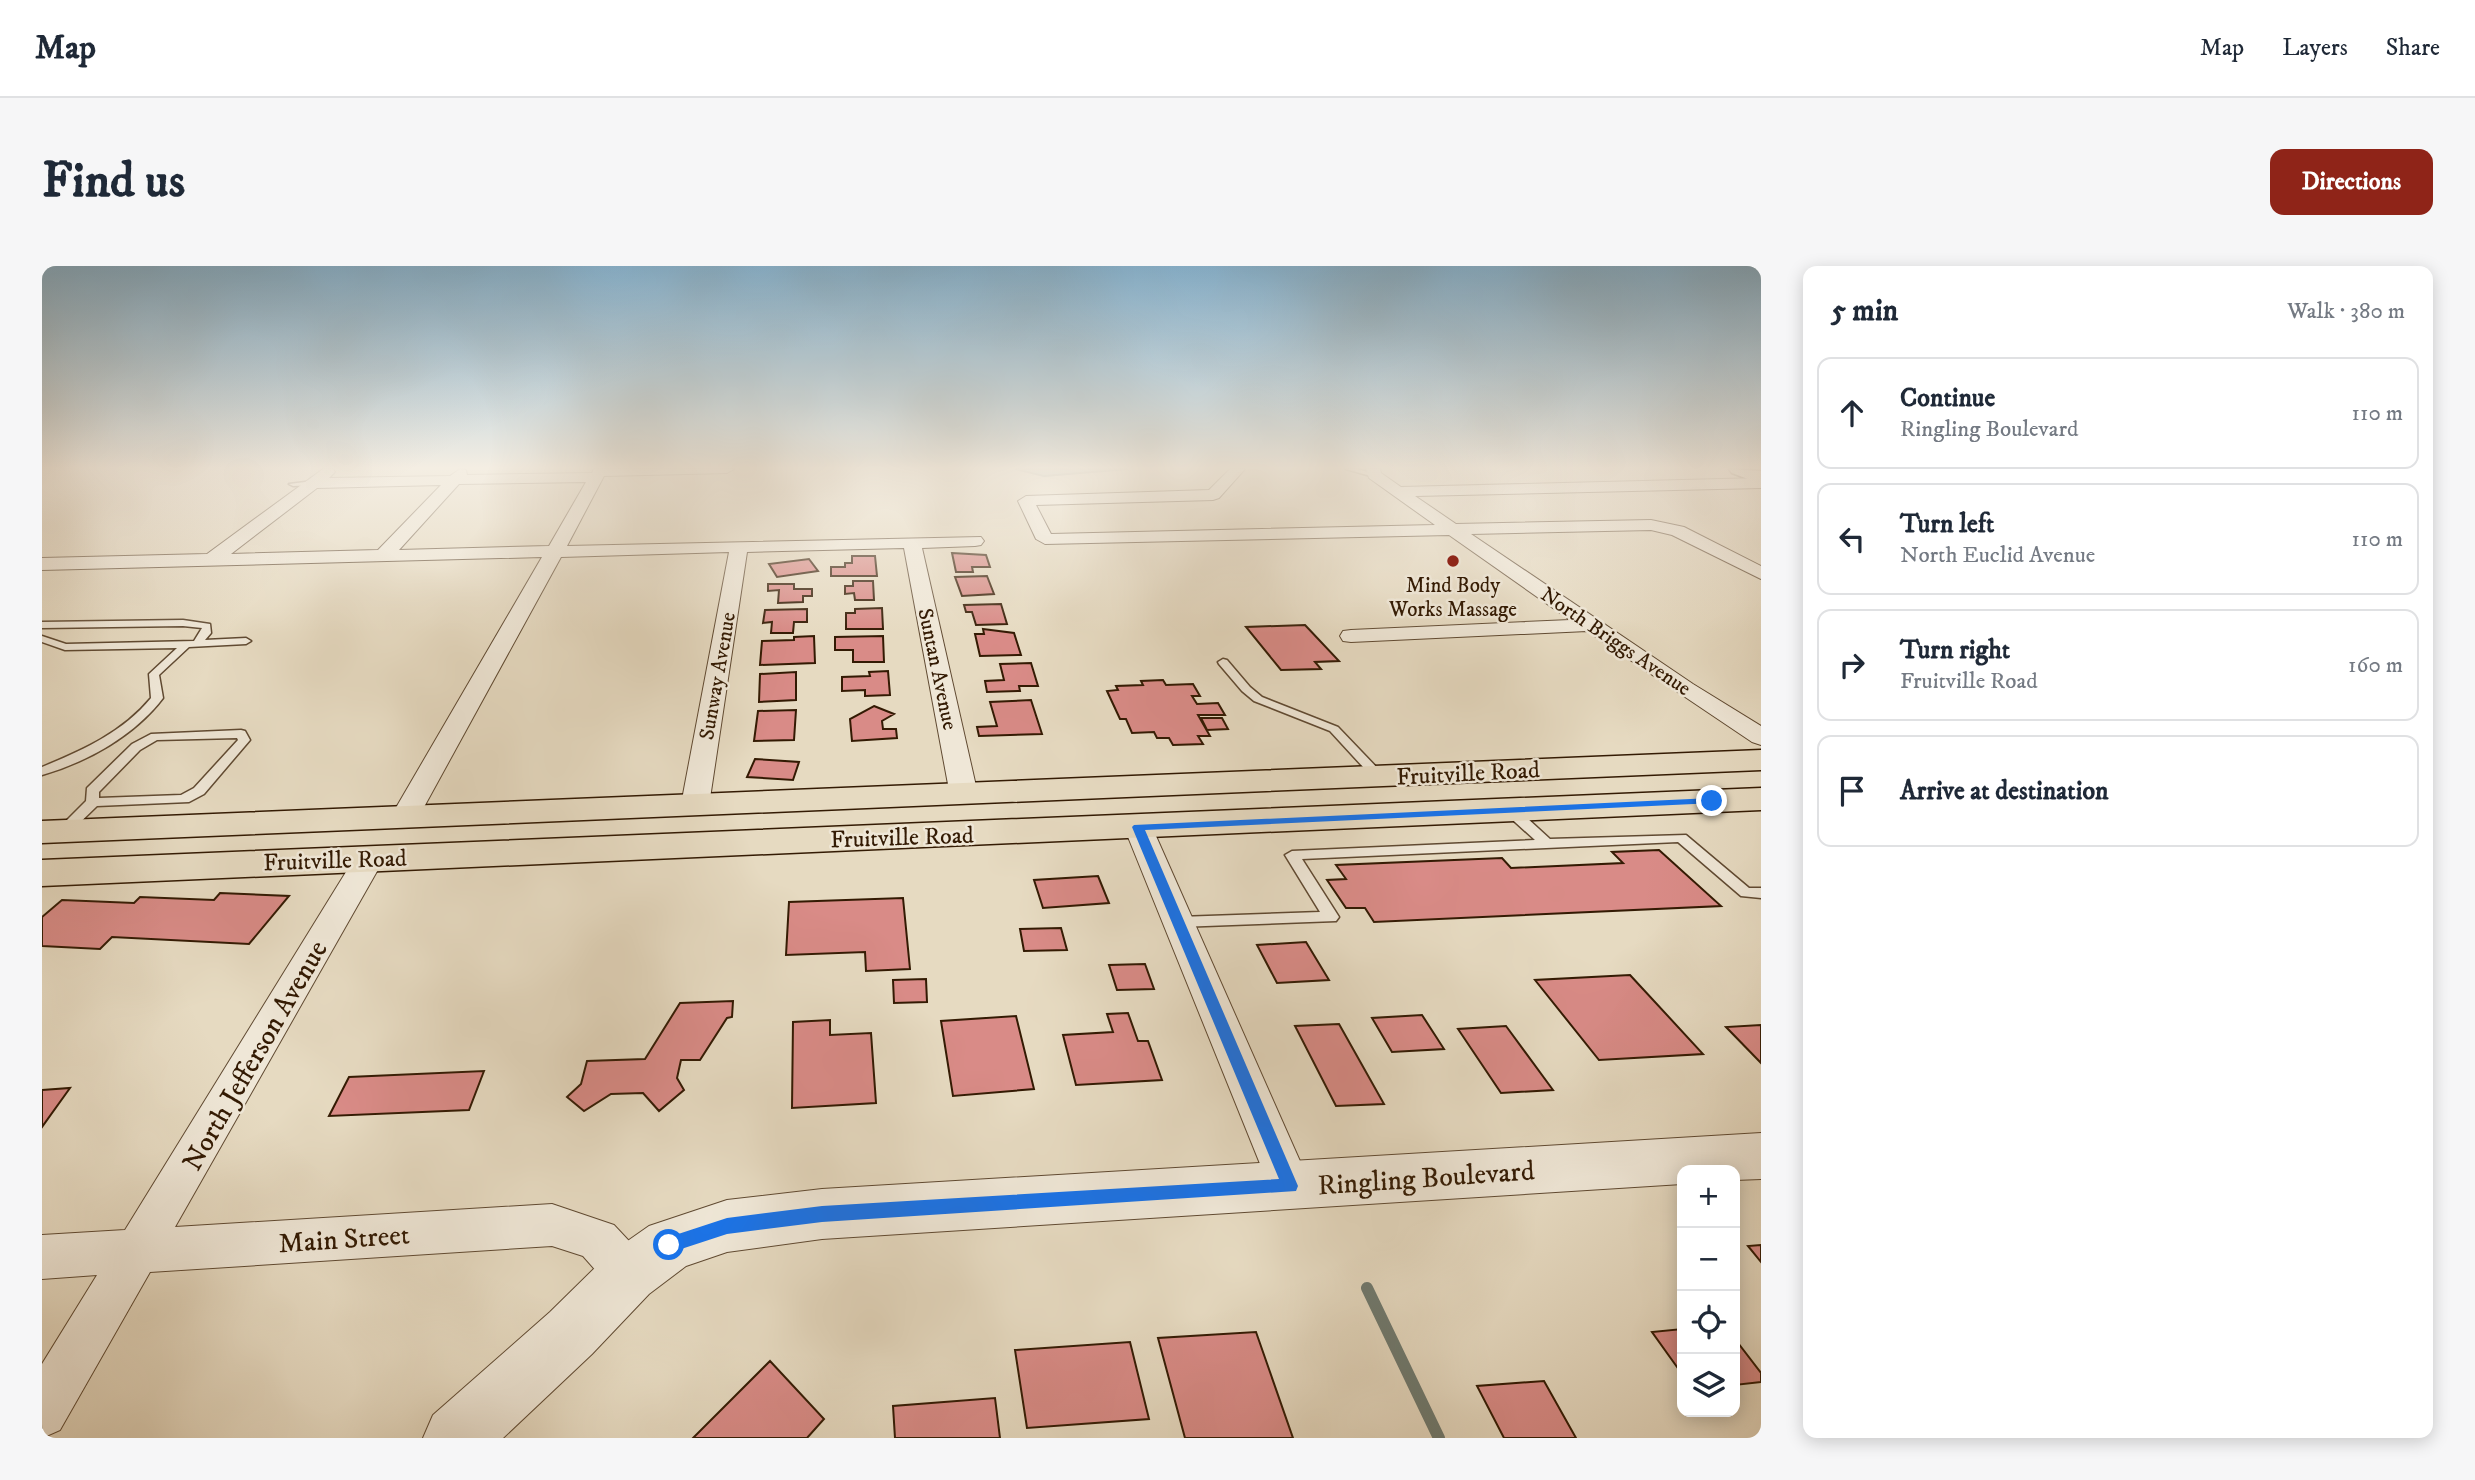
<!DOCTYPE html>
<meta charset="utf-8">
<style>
body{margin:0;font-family:"IM FELL DW Pica",serif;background:#f6f6f7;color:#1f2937}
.controls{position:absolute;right:21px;bottom:21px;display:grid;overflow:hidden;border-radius:14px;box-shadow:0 4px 18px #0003}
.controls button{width:63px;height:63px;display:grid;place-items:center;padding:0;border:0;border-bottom:2px solid #e0e1e3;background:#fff;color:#1f2937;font:35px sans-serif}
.stop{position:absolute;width:21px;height:21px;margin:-16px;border:5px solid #1a73e8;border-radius:50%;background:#fff}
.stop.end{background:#1a73e8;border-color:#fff;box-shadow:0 2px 7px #0008}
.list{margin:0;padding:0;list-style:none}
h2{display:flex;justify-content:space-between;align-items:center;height:91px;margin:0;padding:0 28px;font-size:30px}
h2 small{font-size:23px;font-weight:400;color:#747a83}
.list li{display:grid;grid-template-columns:46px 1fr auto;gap:21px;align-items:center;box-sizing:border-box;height:112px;margin:0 14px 14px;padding:0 14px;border:2px solid #e0e1e3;border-radius:14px}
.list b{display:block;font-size:26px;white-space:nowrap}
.list p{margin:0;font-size:23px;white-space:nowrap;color:#747a83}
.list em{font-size:23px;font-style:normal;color:#747a83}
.icon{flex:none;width:38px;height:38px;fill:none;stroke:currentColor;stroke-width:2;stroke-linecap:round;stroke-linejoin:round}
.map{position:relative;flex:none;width:1719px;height:1172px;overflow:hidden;border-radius:14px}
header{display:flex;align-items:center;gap:42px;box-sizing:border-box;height:98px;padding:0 35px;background:#fff;border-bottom:2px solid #e0e1e3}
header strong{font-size:33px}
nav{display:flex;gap:38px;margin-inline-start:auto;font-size:24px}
.intro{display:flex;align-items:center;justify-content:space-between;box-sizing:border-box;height:168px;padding:0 42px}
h1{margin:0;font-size:49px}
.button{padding:18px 32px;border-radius:14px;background:#8f2418;color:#fff;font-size:24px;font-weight:700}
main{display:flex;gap:42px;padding:0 42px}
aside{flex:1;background:#fff;border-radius:14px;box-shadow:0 4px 18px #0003}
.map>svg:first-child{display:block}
.water{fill:#97bab9;stroke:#6f7a70;stroke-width:2}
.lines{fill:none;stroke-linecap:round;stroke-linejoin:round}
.stream{stroke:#6f7a70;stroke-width:12}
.building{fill:#d98b87;stroke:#331a03;stroke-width:2}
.service-casing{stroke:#604a32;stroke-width:3}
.minor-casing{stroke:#604a32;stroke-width:2}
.tertiary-casing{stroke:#604a32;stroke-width:2}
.secondary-casing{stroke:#331a03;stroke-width:3}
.primary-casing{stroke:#331a03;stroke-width:3}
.service{fill:#efe7d7;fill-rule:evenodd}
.minor{fill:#efe7d7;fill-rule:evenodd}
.tertiary{fill:#efe7d7;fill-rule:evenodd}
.secondary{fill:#efe7d7;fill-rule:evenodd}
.primary{fill:#e6dac1;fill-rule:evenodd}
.route{fill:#1a73e8}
.poi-dot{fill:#8f2418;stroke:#efe7d7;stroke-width:2.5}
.labels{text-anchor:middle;stroke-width:5;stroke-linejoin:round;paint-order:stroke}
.far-poi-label{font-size:21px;fill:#331a03;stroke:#efe7d7}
.far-street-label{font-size:21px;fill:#331a03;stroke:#efe7d7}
.street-label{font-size:24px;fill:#331a03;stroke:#efe7d7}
.near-street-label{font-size:28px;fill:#331a03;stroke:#efe7d7}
</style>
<header>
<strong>Map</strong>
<nav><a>Map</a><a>Layers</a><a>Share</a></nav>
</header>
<div class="intro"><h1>Find us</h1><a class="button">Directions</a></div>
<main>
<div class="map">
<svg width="1719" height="1172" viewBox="0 0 1719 1172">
<rect width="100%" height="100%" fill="#e6dac1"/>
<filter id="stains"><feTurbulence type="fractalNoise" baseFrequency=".00286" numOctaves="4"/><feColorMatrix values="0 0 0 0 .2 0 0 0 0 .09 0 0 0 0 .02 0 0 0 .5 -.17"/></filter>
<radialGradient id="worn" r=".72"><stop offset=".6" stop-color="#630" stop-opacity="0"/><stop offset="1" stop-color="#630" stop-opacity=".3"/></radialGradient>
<!-- water -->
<path class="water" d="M973,203H1086L1002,210Z"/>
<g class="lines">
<!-- stream -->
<path class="stream" d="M1325,1022L1397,1172"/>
</g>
<!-- building -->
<path class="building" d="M910,287L944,289L948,301H930L931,306H914Z
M810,290H833L835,310H789V301H803V297H810Z
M767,293L776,305L735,311L727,298Z
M945,310L952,328L920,330L913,311Z
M811,315H831L832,334H813L812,327L803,328V320H811Z
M726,318H752V323H770V330H761V336L736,337L737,324L726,325Z
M959,338L965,358L934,359L930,346H924L922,339Z
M840,342L841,363H804V347H813V343Z
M765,343V356H752L751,367H729L730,356L721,357L723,344Z
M1263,359L1297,395L1273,396L1279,403L1239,404L1204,361Z
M941,363L972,367L979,389L938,390L933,368H942Z
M772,370L773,397L718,399L720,375L752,374V371Z
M841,370L842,396H811V384H793V371Z
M989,397L996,420H977L978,425L945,426L943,415L962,414L958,398Z
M846,405L848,429L823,430V424L800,425V411L828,410L827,406Z
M754,406V434L717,436L718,408Z
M1121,414L1124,419L1151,418L1158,430H1150L1155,438L1176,437L1183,449H1156L1168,470H1156L1161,478L1131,479L1127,472H1115L1112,466L1090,467L1084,453H1078L1065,425L1076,424L1074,420L1101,419L1099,415Z
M989,434L1000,468L937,470L935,461L955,460L948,436Z
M832,440L852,448L840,455L841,463H854L855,472L810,475L808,453Z
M754,444L752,474L712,475L716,445Z
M1159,452H1180L1186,463L1165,464Z
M713,493L757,496L751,514L705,511Z
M1617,584L1679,640L1332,656L1323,642H1304L1285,614L1304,613L1294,599L1460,592L1469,602L1581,597L1570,586Z
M1056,610L1067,637L1001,642L992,614Z
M178,627L247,630L207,678L70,671L58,683L0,680V651L20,634L92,637L98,631L172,634Z
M861,632L868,703L824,705L823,686L744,689L747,636Z
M1019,662L1025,684L982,685L978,663Z
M1264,676L1287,714L1235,717L1215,679Z
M1103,698L1112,723L1075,724L1067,699Z
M1588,709L1661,788L1557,794L1493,714Z
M884,713L885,736L852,737L851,714Z
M691,735L690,751L685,752L658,794H639L635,812L642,824L617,845L601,827L569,828L542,845L525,831L539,818L545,795L603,793L638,737Z
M1086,747L1096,775H1106L1120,814L1034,819L1021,769L1071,766L1065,748Z
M1380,749L1402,783L1350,786L1330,752Z
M974,750L992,823L911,830L899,755Z
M788,754V769L829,767L834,837L750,842L751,756Z
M1297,758L1342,838L1294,840L1253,760Z
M1719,759V797L1684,761Z
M1464,760L1511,824L1459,827L1416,763Z
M442,805L427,844L287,850L307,811Z
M28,822L0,861V824Z
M1719,979V996L1706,980Z
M1640,1063V1108L1610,1066Z
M1214,1066L1251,1172H1143L1116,1072Z
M1693,1073L1719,1107V1116L1693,1119Z
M1088,1076L1107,1153L985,1162L973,1084Z
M728,1095L782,1153L765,1172H651Z
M1502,1115L1534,1172H1462L1435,1120Z
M953,1132L958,1172H853L851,1140Z"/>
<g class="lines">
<defs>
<path id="service" d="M1304,203H1315L1336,209L1332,211Z
M271,215L274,219L251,220L247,218Z
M141,354L168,358L169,367L163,374L204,372L209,375L204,378L147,381L117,409L121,432C92,470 45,496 0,509V501C41,484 80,467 109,432L107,408L135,382L23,384L0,376V370L24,378L152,375L160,362L141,360L0,362V356Z
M1181,393L1185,394L1208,421L1220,431L1296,461L1341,508L1343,511L1341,514H1333L1288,465L1212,435L1200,425L1177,398L1176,396Z
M199,464L203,465L208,474L162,528L147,536L55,540L25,569H15L13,566L44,535L45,522L90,478L109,468ZM195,472L196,474L152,522L139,529L57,532V526L98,484L115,474Z
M1468,540L1473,541L1508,573L1644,569L1707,622H1719V632L1699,630L1636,576L1260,593L1297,651L1294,655L1137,661L1132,660L1129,656L1132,652L1137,651L1278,646L1243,589L1250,585L1493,574L1463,547L1461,544L1463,541Z"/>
<path id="minor" d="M281,203H291L293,206L287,212L408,210L418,203L424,204L425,209L550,207L552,203H692L685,207L562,210L525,280L939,271L942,275L939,279L933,280L880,282L936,529L932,535L922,537L912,535L908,529L862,282L705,286L667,539L663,545L653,547L643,545L639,539L687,286L519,291L376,552L372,558L362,561L352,558L348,552L500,291L0,304V292L165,288ZM544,216L507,280L357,284L417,218ZM399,219L336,284L189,288L275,222Z
M1188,203H1203L1177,232L1171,234L994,239L1009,268L1393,259L1327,212L1324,203H1338L1339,207L1359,221L1719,212V222L1373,230L1414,258L1609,254L1642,261L1719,300V313L1630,269L1609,264L1429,268L1651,418L1719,460V479L1710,476L1545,365L1309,376L1301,375L1298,370L1301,365L1309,364L1528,354L1407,269L1003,278L994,273L976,235L984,230L1167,224Z
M1096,552L1106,555L1110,561L1269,920L1263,934L1248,939L1233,934L1227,920L1082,561L1086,555Z
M327,583L338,586L342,593L133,961L510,938L572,959L603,992L610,1008L603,1024L587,1031L571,1024L541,990L510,980L108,1006L18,1164L0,1172V1098L55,1009L0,1013V969L83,964L312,593L316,586Z"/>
<path id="tertiary" d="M1719,867V913L1693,914V904H1640V918L780,973L685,986L644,1000L607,1028L550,1088L461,1172H381L391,1149L508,1046L567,988L607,960L685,934L780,923Z"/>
<path id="secondary" d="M1687,203L1719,205V218L1690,207Z"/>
<path id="primary" d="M1719,484V504L0,577V555Z
M1719,522V544L0,620V594Z"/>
</defs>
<!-- service casing -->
<use href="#service" class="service-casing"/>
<!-- minor casing -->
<use href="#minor" class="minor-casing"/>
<!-- tertiary casing -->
<use href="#tertiary" class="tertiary-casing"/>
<!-- secondary casing -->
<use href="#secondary" class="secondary-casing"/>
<!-- primary casing -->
<use href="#primary" class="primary-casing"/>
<!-- service -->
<use href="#service" class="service"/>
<!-- minor -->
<use href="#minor" class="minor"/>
<!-- tertiary -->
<use href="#tertiary" class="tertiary"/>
<!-- secondary -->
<use href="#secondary" class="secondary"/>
<!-- primary -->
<use href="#primary" class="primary"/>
</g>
<!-- sky -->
<linearGradient id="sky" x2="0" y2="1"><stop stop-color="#87b6d5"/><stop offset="0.55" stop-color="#f4eee3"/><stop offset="1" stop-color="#f4eee3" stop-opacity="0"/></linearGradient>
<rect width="1719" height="367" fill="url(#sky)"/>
<!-- route -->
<path class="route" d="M1670,532L1673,533V537L1103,564L1256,920L1254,925L780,956L685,968L627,987L621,985L618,979L621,973L685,952L780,940L1237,913L1090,561L1092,559Z"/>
<!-- markers -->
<circle class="poi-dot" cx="1411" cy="295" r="7"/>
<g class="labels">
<!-- far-poi labels -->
<g class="far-poi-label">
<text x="1411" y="326">Mind Body<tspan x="1411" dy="24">Works Massage</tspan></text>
</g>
<!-- far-street labels -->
<g class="far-street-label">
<text transform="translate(1574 375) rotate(34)" y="7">North Briggs Avenue</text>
<text transform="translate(896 403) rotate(78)" y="7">Suntan Avenue</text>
<text transform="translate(675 410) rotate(-80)" y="7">Sunway Avenue</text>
</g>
<!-- street labels -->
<g class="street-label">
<text transform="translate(1426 507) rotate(-3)" y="8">Fruitville Road</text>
<text transform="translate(860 571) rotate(-2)" y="8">Fruitville Road</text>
<text transform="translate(293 594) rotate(-2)" y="8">Fruitville Road</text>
</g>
<!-- near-street labels -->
<g class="near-street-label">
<text transform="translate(212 789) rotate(-60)" y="10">North Jefferson Avenue</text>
<text transform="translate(1384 911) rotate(-4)" y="10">Ringling Boulevard</text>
<text transform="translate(302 972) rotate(-4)" y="10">Main Street</text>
</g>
</g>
<rect width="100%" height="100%" filter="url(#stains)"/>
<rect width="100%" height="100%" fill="url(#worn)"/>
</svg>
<div class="controls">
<button>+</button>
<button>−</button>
<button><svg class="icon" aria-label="locate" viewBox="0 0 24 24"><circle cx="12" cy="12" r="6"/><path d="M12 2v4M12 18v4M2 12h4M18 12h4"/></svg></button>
<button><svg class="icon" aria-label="layers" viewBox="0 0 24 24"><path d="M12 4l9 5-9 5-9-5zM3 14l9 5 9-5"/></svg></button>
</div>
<div class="stop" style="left:627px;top:979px"></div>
<div class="stop end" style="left:1670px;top:535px"></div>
</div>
<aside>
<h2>5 min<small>Walk · 380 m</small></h2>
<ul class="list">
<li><svg class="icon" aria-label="ahead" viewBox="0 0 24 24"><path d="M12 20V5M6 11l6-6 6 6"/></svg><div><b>Continue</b><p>Ringling Boulevard</p></div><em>110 m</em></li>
<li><svg class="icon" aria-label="left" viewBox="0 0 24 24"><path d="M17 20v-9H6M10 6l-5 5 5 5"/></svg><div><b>Turn left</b><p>North Euclid Avenue</p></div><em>110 m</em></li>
<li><svg class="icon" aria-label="right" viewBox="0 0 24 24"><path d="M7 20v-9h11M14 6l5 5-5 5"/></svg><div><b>Turn right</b><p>Fruitville Road</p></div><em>160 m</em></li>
<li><svg class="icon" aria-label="arrive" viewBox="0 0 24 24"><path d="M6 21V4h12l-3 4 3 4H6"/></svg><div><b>Arrive at destination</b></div></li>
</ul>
</aside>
</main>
